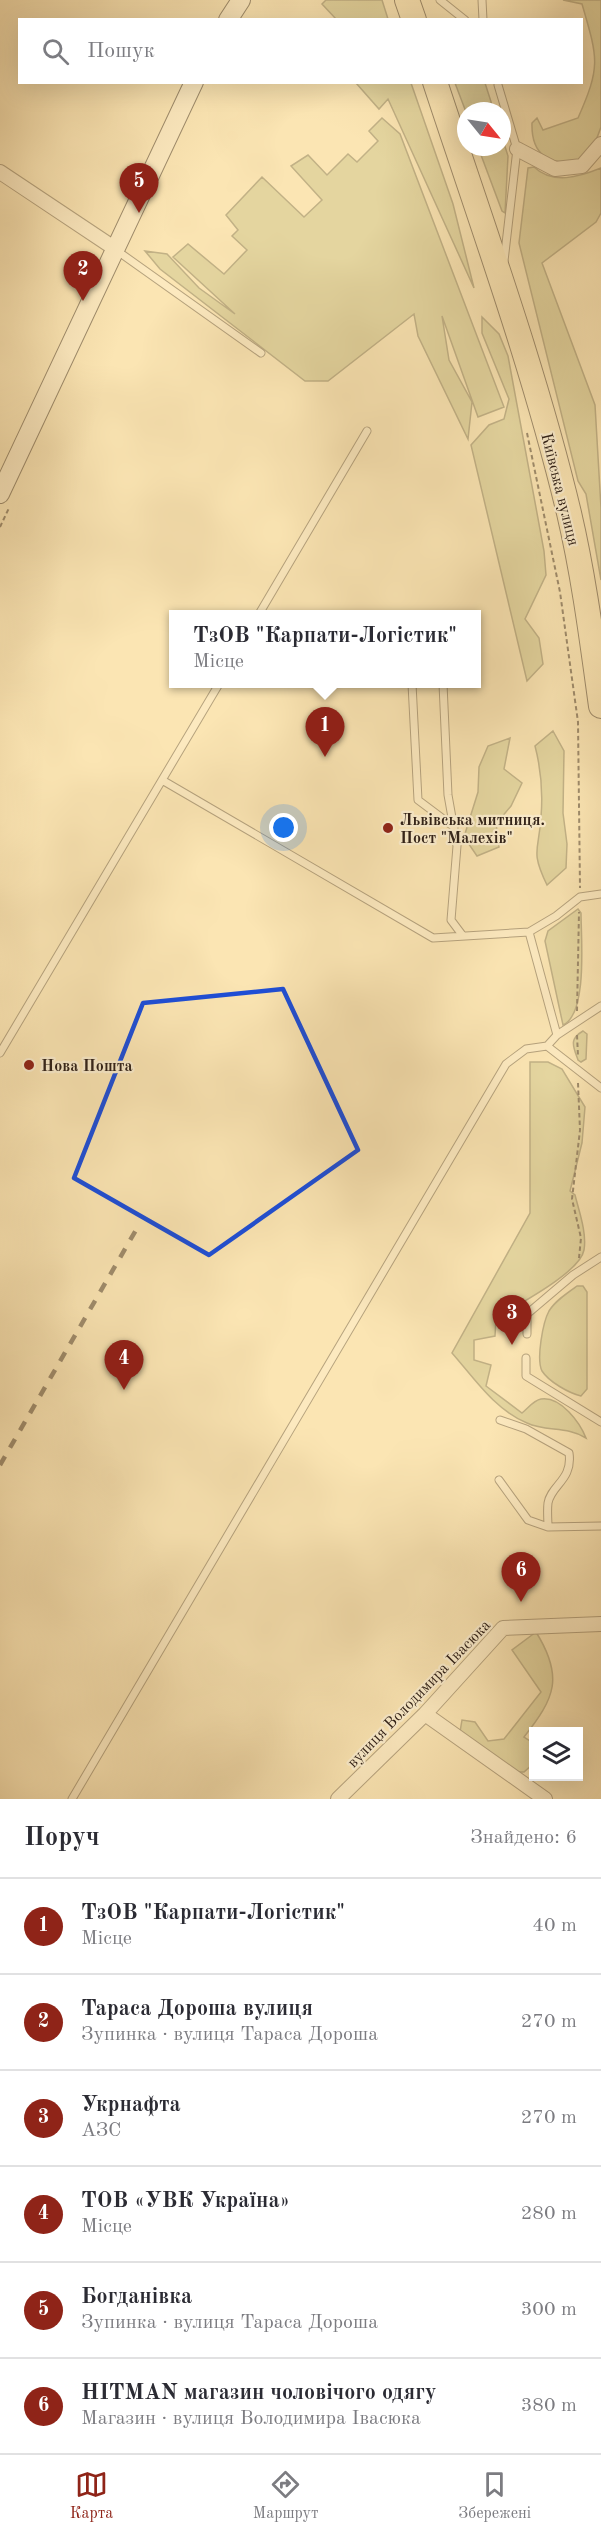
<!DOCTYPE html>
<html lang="uk">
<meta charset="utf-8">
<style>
body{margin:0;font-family:"Old Standard TT",serif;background:#f7f7f7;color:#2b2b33}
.controls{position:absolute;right:18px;bottom:18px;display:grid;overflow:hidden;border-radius:0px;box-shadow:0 6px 24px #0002}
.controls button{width:54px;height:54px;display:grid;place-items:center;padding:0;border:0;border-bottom:2px solid #e1e1e2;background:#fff;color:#2b2b33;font:30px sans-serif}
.compass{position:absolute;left:457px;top:102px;width:54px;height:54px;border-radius:50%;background:#fff;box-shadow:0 6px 24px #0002;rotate:120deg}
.you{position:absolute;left:284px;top:828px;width:21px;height:21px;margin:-15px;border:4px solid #fff;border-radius:50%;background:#1a73e8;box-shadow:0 0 0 9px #1a73e833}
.badge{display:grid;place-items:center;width:39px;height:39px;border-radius:50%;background:#8f2418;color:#fff;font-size:20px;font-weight:700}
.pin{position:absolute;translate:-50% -50px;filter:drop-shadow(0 2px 3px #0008)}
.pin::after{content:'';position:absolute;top:32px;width:21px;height:18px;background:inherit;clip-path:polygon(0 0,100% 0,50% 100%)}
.popup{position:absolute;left:169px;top:610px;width:312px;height:78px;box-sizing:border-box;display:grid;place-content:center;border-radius:0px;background:#fff;filter:drop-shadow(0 2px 4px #0005);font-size:20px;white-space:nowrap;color:#7c7c81}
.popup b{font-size:22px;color:#2b2b33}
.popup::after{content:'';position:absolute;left:50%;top:100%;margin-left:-12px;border:12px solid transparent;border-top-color:#fff}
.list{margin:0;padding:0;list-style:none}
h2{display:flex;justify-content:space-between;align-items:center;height:78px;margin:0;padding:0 24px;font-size:26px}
h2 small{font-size:20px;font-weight:400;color:#7c7c81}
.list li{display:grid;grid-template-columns:39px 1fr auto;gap:18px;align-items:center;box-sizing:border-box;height:96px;padding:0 24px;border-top:2px solid #e1e1e2}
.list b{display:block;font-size:22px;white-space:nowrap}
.list p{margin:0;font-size:20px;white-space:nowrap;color:#7c7c81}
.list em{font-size:20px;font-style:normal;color:#7c7c81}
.icon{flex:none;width:33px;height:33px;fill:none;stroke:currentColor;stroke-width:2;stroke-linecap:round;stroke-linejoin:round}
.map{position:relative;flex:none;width:601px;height:1799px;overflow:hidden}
.search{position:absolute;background:#fff;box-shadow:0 6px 24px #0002;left:18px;right:18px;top:18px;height:66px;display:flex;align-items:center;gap:15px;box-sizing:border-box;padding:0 21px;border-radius:0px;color:#7c7c81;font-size:22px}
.sheet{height:654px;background:#fff}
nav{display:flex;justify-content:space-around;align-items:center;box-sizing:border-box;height:84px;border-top:2px solid #e1e1e2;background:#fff;font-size:16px;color:#7c7c81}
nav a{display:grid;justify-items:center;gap:3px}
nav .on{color:#8f2418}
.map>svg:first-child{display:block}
.green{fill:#c7c287;stroke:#7c7250;stroke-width:1.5}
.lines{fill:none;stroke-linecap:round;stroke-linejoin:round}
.lane-casing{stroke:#63523f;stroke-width:9}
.street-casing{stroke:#63523f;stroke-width:16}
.secondary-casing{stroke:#302118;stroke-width:20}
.highway-casing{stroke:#302118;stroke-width:26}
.path{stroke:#302118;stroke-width:2;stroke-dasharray:4.5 3;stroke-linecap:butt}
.lane{stroke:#fceece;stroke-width:7}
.street{stroke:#fceece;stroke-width:14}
.secondary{stroke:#fceece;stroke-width:18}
.highway{stroke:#fbe5b3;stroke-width:24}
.rail{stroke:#302118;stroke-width:4.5;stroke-dasharray:10 10;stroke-linecap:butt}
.marked{fill:none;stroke:#1d4ed8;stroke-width:4.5;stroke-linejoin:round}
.poi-dot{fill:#8f2418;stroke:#fceece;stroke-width:2}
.labels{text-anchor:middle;stroke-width:4.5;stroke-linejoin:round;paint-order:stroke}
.street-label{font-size:16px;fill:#302118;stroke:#fceece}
.poi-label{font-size:16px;font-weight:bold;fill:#302118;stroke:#fceece;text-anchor:start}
</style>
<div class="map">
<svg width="601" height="1799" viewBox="0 0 601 1799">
<rect width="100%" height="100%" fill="#fbe5b3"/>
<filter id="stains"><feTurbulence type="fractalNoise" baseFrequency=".00333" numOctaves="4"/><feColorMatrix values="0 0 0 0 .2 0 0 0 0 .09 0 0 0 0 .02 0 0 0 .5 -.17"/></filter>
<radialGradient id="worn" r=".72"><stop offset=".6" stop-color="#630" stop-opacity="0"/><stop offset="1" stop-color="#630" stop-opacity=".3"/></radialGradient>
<!-- green -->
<path class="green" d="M326,0H382L388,19H336L322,4Z
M563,0H601V127L595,143L578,162C549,165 531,155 532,123L537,118L543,130L578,118C601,66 598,59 582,4Z
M356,83H411L453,204L474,288L388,99L379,109Z
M455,83H485L494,111L466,112Z
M382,118L400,134L504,407L478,417L442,316L449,360L472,402L468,439L418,336L414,314L328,381H305L160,269L145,251L167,254L199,288L235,314L173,257L188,244L224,274L247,250L232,236L238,230L226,215L262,177L304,217L322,200L291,166L308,155L327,175L348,154L357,162L378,141L369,131Z
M502,137L508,156L505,213L502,211L478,147H502Z
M534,167C553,185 579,177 601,168V213L596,222L542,263L595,405L601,508V580L586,494L578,481L519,243L528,168Z
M482,317L499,334L508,356L544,551L546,575L525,619L539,638L543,664L527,681L471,445L489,425L504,419L509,399L482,333Z
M553,731L564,751L563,813L567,844L566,868L547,885C530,850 539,851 541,817C543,793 541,769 535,746Z
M510,738L504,769L522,783L511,806L496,824L499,847L477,856L464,837L478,792L479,767L488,746Z
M578,909L581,913C581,937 588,1014 563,1025L545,941L548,931Z
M583,1031L587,1034L586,1059L581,1062L578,1060C573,1046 569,1039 583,1031Z
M530,1062H548L562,1069L585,1107L582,1143L570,1191L575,1195C579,1211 587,1233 584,1250C580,1273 515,1306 496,1318L495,1336L474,1340V1360L491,1365L486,1386L522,1413C528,1408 534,1400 541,1399C561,1396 580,1423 586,1438C567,1426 546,1432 527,1423C495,1410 474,1378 452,1353L530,1213Z
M577,1286H583L587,1292V1389L581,1396C569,1393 549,1382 542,1371C536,1359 543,1322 549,1311C555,1301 567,1293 577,1286Z
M536,1632C564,1677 555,1698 524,1737L533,1743V1764L524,1772H511L460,1732L462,1720L475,1722L488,1741L504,1739L541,1692L512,1650Z"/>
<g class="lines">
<defs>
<path id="lane" d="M440,0L465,20
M482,0L483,20
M498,85L517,149L504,261
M116,250L261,353
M259,614L367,431
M412,684L418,800L454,827
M443,684L448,795L457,846L451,920L463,936
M162,780L433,938L529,932L556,916L580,897L601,894
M529,932L557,1035
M547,1046L601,1088
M0,1053L219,684
M527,1334V1314L573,1275L601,1257
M526,1358V1376L601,1422
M500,1420L526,1429L569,1453C573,1480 551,1485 548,1503C547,1511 548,1520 548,1527L601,1526
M499,1480L528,1520L548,1527
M72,1799L506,1064L526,1049L547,1046L557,1035L601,1006"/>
<path id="street" d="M517,149L555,169L582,166L601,144
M0,172L114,248
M425,1714L545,1799
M338,1799L425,1714L503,1628L601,1624"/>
<path id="secondary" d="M228,20L241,0
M0,494L194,82"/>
<path id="highway" d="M407,0L414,20
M435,82C482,225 534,367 569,513C584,577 592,641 601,706"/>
</defs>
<!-- lane casing -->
<use href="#lane" class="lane-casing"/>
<!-- street casing -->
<use href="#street" class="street-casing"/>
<!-- secondary casing -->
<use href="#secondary" class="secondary-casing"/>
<!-- highway casing -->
<use href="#highway" class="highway-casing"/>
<!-- path -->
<path class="path" d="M527,433L560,592L578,722L580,888
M0,527L9,508
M577,1011L579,912
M577,1035L578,1056
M578,1083L580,1130L572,1199L581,1238L579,1258"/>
<!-- lane -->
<use href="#lane" class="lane"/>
<!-- street -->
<use href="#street" class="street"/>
<!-- secondary -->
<use href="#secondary" class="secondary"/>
<!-- highway -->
<use href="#highway" class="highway"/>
<!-- rail -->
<path class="rail" d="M0,1465L136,1230"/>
</g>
<!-- marked area -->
<path d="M0 0H601V1799H0ZM283,989L358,1150L209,1255L74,1178L143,1003Z" fill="#fbe5b3" fill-opacity=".55" fill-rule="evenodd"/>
<path class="marked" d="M283,989L358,1150L209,1255L74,1178L143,1003Z"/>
<!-- markers -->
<g class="poi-dot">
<circle cx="388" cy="828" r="6"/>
<circle cx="29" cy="1065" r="6"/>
</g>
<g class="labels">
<!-- street labels -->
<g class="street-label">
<text transform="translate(561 489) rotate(76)" y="6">Київська вулиця</text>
<text transform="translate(418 1693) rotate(-46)" y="6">вулиця Володимира Івасюка</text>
</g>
<!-- poi labels -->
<g class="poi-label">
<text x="400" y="825">Львівська митниця.<tspan x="400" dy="18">Пост "Малехів"</tspan></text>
<text x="41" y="1071">Нова Пошта</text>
</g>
</g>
<rect width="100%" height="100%" filter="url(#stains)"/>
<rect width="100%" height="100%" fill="url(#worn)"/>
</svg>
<div class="controls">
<button><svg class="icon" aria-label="layers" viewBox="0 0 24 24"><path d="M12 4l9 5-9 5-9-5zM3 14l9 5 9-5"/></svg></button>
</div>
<svg class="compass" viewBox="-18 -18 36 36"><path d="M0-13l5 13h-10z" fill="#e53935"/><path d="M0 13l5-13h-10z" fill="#7c7c81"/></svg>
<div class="you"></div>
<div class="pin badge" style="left:325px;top:757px">1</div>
<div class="popup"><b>ТзОВ &quot;Карпати-Логістик&quot;</b>Місце</div>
<div class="pin badge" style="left:83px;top:301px">2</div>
<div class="pin badge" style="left:512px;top:1345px">3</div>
<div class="pin badge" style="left:124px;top:1390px">4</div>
<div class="pin badge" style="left:139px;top:213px">5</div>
<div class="pin badge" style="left:521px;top:1602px">6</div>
<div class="search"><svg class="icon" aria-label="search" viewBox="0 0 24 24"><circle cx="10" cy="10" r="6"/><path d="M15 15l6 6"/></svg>Пошук</div>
</div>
<section class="sheet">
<h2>Поруч<small>Знайдено: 6</small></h2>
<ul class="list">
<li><span class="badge">1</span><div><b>ТзОВ &quot;Карпати-Логістик&quot;</b><p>Місце</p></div><em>40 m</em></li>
<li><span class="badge">2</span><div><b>Тараса Дороша вулиця</b><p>Зупинка · вулиця Тараса Дороша</p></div><em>270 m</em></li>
<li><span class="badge">3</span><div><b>Укрнафта</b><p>АЗС</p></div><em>270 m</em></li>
<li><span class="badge">4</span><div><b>ТОВ «УВК Україна»</b><p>Місце</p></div><em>280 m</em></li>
<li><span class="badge">5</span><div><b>Богданівка</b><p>Зупинка · вулиця Тараса Дороша</p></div><em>300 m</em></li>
<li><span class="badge">6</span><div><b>HITMAN магазин чоловічого одягу</b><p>Магазин · вулиця Володимира Івасюка</p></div><em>380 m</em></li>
</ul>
</section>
<nav>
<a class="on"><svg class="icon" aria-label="map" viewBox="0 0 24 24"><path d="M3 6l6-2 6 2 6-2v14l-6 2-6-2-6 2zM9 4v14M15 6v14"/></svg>Карта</a>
<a><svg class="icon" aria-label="directions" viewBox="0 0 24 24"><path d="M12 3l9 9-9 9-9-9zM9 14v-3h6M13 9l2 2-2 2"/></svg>Маршрут</a>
<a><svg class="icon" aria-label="saved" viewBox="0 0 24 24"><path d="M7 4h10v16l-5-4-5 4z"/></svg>Збережені</a>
</nav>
